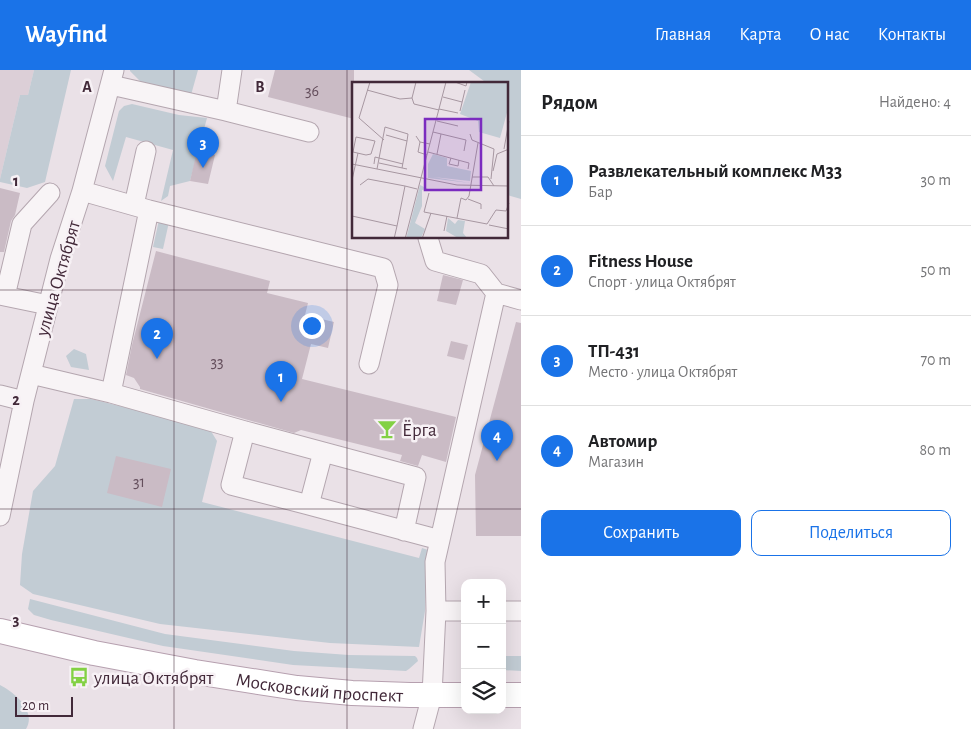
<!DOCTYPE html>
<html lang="ru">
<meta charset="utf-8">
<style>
body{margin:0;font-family:"Alegreya Sans",sans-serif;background:#f2f2f2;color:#202124}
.controls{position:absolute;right:15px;bottom:15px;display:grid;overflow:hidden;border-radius:10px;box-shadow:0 5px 20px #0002}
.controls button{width:45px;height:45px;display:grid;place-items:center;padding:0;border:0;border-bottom:1px solid #e0e0e0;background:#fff;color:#202124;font:25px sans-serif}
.scale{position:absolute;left:15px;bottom:12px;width:58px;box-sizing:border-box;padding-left:5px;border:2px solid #422939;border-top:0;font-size:14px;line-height:18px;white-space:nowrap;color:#422939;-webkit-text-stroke:4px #f7f1f5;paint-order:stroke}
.you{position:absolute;left:311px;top:255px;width:18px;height:18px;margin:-12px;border:4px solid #fff;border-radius:50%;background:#1a73e8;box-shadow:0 0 0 8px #1a73e833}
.badge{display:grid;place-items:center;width:32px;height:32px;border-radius:50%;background:#1a73e8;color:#fff;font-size:16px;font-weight:700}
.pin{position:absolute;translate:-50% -41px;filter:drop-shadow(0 1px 2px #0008)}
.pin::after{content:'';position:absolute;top:26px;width:18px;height:15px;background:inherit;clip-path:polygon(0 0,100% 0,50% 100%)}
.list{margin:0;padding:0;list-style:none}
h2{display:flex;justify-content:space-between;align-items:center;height:65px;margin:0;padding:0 20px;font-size:21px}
h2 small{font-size:16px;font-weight:400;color:#757577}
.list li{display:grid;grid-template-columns:32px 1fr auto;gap:15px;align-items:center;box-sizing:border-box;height:90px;padding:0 20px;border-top:1px solid #e0e0e0}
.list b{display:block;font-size:19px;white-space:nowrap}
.list p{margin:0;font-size:16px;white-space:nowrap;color:#757577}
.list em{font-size:16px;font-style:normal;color:#757577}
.actions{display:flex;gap:10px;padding:15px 20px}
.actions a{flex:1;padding:11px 0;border:1px solid #1a73e8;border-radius:10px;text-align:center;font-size:18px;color:#1a73e8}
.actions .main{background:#1a73e8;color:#fff}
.icon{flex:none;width:28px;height:28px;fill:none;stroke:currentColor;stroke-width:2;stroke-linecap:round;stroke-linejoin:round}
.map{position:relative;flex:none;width:521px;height:659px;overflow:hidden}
header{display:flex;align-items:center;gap:30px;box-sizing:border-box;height:70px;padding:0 25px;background:#1a73e8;color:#fff}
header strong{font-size:24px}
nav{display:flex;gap:28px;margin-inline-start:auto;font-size:18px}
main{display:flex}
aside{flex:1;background:#fff}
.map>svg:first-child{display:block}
.built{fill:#dccfd7}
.green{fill:#c2ccd4}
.building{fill:#cabbc5}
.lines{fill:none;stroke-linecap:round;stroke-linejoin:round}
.minor-casing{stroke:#b4a6af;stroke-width:21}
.major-casing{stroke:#b6a0af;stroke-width:26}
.minor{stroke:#f8f4f6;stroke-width:19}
.major{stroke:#fff;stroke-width:24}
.grid{fill:none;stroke:#422939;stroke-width:1;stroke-opacity:0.55}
.labels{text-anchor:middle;stroke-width:5;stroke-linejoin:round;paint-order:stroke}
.number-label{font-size:16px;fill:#644e5c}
.street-label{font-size:19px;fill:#422939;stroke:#f7f1f5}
.poi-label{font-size:19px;fill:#422939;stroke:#f7f1f5;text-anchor:start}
.inset-road{fill:none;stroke:#a797a1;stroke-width:1}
.view{fill:#7b2cbf;fill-opacity:0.15;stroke:#7b2cbf;stroke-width:2.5}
.inset-edge{fill:none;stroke:#422939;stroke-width:2.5}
.grid-label{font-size:16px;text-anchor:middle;font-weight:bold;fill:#422939;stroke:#f7f1f5;stroke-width:5;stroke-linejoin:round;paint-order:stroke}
</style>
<header>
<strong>Wayfind</strong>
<nav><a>Главная</a><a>Карта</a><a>О нас</a><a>Контакты</a></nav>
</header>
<main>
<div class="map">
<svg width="521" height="659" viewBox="0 0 521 659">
<rect width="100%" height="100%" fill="#eae1e7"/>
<!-- built -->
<path class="built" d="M0,0H34L28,25H20L0,109Z"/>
<!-- green -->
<path class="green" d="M34,0H71L45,112L27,118L0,112V109L20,25H28Z
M130,0H198L191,25L142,13L130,1Z
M469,0H521V129L507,125V14H488Z
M132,34L179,45L207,48L190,111L170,116L168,126L161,131L173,80L126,67L113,111L105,96L119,41L124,36Z
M159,150L169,152L163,179L153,177Z
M74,279L86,284L89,300L71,297L66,286Z
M74,329H91L209,358L217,371L202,432L419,488L422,478L428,480L426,491L425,541L419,577L330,573L160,554L33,524L20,515L22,484L33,421L55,396Z
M30,529L165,564L294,581L349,585L415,586L417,588L418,591L409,599L406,601L293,595L163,576L51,550L34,545L28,539Z
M502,586H521V601L502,600Z
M0,615C14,622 37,641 26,659H0Z"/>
<!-- building -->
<path class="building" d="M275,0H354V49L268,27Z
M197,81L215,85L208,114L190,111Z
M0,118L20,123L15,145L11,151L4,182H0Z
M156,181L270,211L267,223L308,233L305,245L334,252L328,278L311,274L302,309L456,347L446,392L422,385L418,396L400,391L402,385L301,360L294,363L140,319V317L134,308L126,305L132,275Z
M443,205L463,210L456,235L437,231Z
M516,252L521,253V466H476L475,405Z
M451,271L468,275L464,290L447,286Z
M116,386L171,399L162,437L107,423Z"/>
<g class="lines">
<defs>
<path id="minor" d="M111,15L226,41L309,62
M226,41L232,0
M82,121L149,140L383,198L388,215L369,294
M134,135L146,81
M428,168L435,191L481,204L496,223L521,230
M0,225L48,235
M5,226L22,154L50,123
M31,304L111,323L245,361L416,407L404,461
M111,323L149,140
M0,325L24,331
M245,361L231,415L309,435L323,382
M309,435L440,470
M0,446L24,331L60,189L82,121L114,0
M436,541H465
M502,541H521
M423,659L432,625L436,541L435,492L496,223"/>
<g id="major">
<path id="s1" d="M0,561L94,583L195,602L297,618L352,623L410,625H465"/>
<path d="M502,625H521"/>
</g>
</defs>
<!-- minor casing -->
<use href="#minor" class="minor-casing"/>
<!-- major casing -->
<use href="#major" class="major-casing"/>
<!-- minor -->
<use href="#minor" class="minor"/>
<!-- major -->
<use href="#major" class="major"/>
</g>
<!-- grid -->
<path class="grid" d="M174,0V659M347,0V659M0,220H521M0,439H521"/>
<!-- icons -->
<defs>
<symbol id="bar-bare" viewBox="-9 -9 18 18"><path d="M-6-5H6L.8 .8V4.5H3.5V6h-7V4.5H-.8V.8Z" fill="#83d144" stroke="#f7f1f5" stroke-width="2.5" paint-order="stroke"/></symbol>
<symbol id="bus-bare" viewBox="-9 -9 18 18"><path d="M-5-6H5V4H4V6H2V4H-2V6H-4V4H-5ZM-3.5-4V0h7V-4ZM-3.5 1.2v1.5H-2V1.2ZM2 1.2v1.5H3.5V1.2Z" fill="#83d144" stroke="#f7f1f5" stroke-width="2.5" paint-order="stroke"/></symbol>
</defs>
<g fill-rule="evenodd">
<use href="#bar-bare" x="373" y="345" width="28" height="28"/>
<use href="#bus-bare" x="65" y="593" width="28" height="28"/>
</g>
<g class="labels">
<!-- number labels -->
<g class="number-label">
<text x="312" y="26">36</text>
<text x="217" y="297">33</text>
<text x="139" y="417">31</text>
</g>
<!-- street labels -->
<g class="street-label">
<text transform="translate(57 208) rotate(-74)" y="7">улица Октябрят</text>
<text dy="7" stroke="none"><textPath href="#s1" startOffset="325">Московский проспект</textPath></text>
</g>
<!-- poi labels -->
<g class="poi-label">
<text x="402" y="366">Ёрга</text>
<text x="94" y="614">улица Октябрят</text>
</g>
</g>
<!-- overview -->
<g transform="translate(352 12)">
<rect width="156" height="156" fill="#eae1e7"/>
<path d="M119,0H156V27L148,56L127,50L126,39L108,32ZM81,72L95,76V84L119,89L118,99L81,95L118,101L76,96V82ZM68,103L76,107L70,108V124L63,141L73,147L69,156L54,157ZM96,136L103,142L106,138L113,139L111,151L115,156H106L94,149Z" fill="#c2ccd4"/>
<path class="inset-road" d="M18,0L7,36L32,58M64,0L60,16L62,22L87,28M103,0L114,4L115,0M15,8L48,17L60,16M91,15L110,20M87,27L106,31M108,29L113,8M85,39L106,44M81,50L114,58L112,69M118,52L120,58L142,67L139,97M64,54L68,60L78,62M68,60L66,70L75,73M152,67L157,39M0,69L1,70L14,73L19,72L23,59L4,55L1,70M76,70L117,81L116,87M85,72L89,52M99,76L97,82L106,84L107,78M27,81L55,87M0,82L105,103L157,104M22,82L23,75L51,82M50,86L55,59M25,87L33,45L56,52L55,59L34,53M141,89L145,72L157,67M120,95H136L142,104M0,98L6,71M8,103L16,97L53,104M77,111L72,130L135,142M116,117L129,122V127M0,134L45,144L42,157M105,136L109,116L114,118L117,114L126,61M135,142L144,128L154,129L157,121M137,143L157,147M45,144L53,104L65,107M92,149L95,134M53,157L94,0M70,157L79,131"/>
<path class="view" d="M73,37H129V108H73Z"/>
<rect width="156" height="156" class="inset-edge"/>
</g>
<g class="grid-label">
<text x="87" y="22">A</text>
<text x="260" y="22">B</text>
<text x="16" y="116">1</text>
<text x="16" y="335">2</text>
<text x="16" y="555">3</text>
</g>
</svg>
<div class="controls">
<button>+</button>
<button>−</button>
<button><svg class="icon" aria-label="layers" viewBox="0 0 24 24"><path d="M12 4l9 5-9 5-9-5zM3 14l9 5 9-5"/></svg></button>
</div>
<div class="scale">20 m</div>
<div class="you"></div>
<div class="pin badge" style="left:281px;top:332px">1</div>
<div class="pin badge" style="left:157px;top:289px">2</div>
<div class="pin badge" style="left:203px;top:98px">3</div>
<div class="pin badge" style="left:497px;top:391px">4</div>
</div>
<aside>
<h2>Рядом<small>Найдено: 4</small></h2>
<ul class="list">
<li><span class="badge">1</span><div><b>Развлекательный комплекс М33</b><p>Бар</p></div><em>30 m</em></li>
<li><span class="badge">2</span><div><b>Fitness House</b><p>Спорт · улица Октябрят</p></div><em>50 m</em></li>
<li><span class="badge">3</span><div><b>ТП-431</b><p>Место · улица Октябрят</p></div><em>70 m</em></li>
<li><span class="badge">4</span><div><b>Автомир</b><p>Магазин</p></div><em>80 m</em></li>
</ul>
<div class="actions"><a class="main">Сохранить</a><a>Поделиться</a></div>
</aside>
</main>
